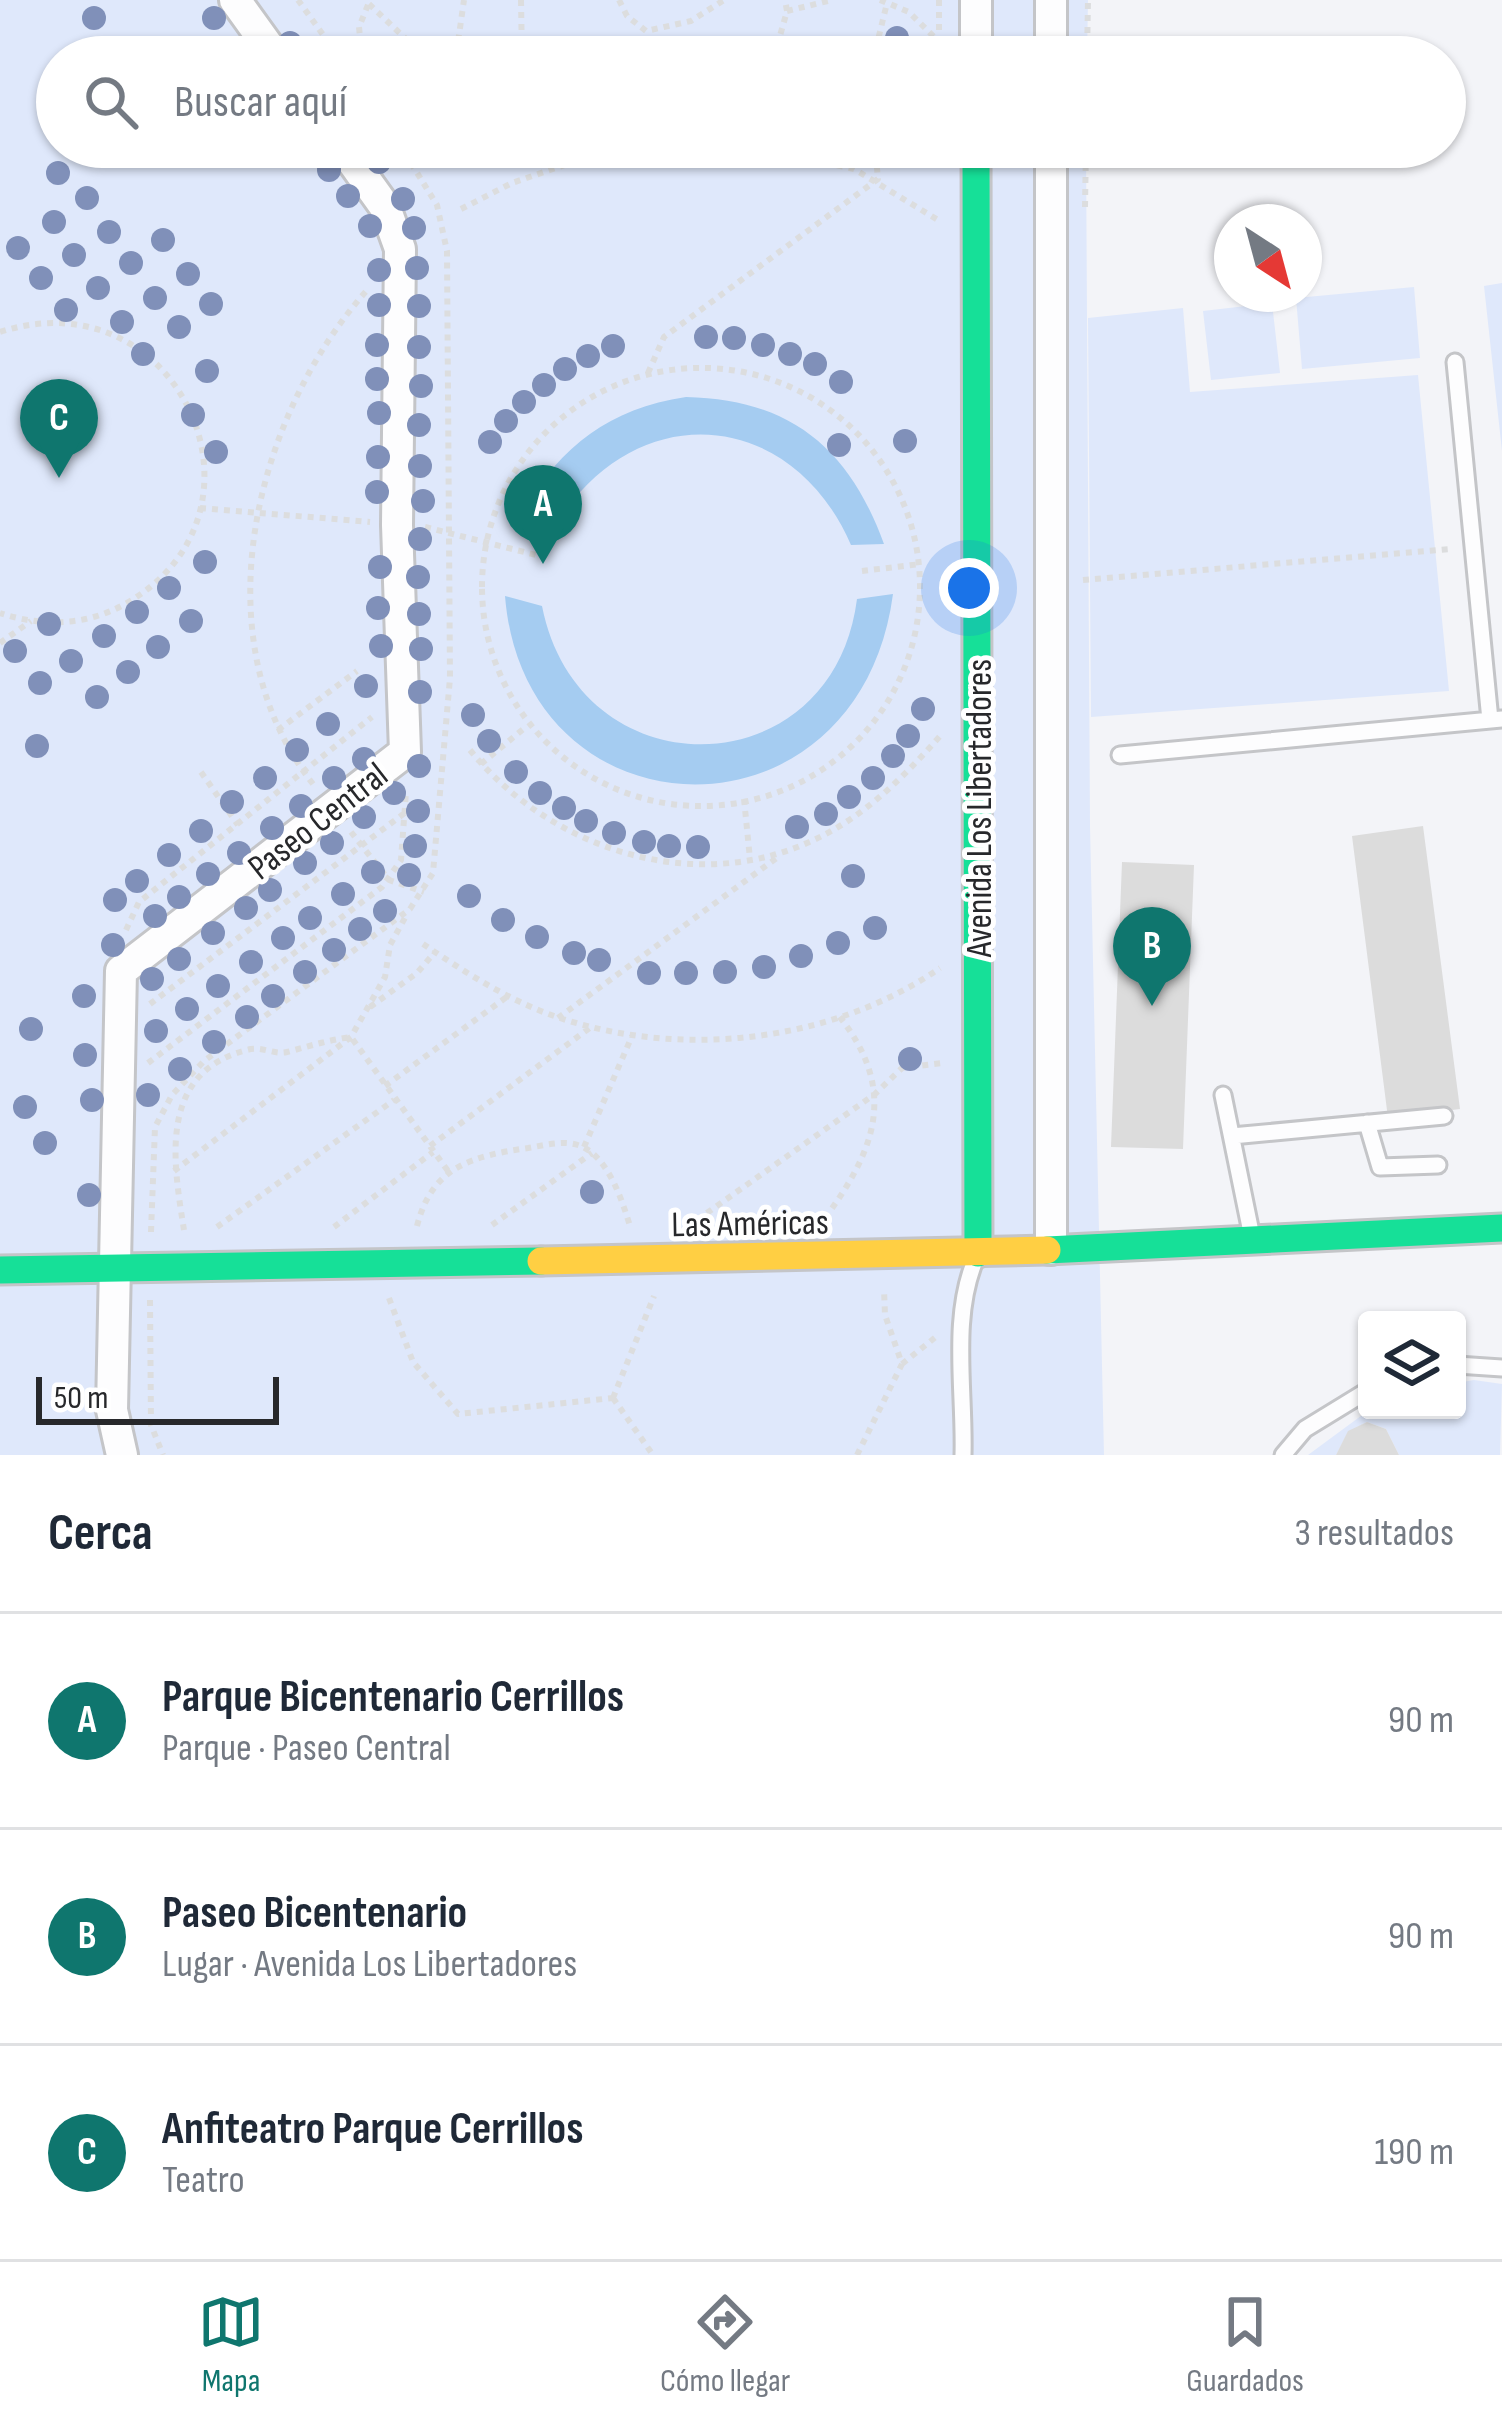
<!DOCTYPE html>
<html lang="es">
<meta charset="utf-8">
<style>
body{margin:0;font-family:"Sofia Sans Condensed",sans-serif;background:#f6f6f7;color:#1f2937}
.controls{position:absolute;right:36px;bottom:36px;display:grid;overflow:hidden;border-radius:12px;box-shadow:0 3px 9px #0004}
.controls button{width:108px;height:108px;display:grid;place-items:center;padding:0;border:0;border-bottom:3px solid #e0e1e3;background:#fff;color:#1f2937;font:60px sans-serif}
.compass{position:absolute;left:1214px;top:204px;width:108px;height:108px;border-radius:50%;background:#fff;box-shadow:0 3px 9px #0004;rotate:144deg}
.scale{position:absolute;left:36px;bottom:30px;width:243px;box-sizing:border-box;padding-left:12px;border:6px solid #27282b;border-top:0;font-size:33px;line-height:42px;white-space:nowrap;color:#27282b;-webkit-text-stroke:9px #fff;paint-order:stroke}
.you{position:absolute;left:969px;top:588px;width:42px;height:42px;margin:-30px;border:9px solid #fff;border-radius:50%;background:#1a73e8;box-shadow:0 0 0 18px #1a73e833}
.badge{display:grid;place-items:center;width:78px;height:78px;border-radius:50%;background:#0f766e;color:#fff;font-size:39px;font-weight:700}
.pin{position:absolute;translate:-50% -99px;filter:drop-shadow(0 3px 6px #0008)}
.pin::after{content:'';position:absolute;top:63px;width:42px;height:36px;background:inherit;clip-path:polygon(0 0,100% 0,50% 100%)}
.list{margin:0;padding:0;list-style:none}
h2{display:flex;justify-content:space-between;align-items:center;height:156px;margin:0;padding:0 48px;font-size:51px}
h2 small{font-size:39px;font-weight:400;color:#747a83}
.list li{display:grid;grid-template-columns:78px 1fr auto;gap:36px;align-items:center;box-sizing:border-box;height:216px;padding:0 48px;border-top:3px solid #e0e1e3}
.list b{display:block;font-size:45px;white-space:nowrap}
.list p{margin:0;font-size:39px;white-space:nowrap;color:#747a83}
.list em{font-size:39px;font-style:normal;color:#747a83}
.icon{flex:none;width:66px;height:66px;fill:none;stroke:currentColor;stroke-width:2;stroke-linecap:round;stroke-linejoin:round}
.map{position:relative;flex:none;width:1502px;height:1455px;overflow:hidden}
.search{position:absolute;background:#fff;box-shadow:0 3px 9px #0004;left:36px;right:36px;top:36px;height:132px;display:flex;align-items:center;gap:30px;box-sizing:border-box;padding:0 42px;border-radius:66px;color:#747a83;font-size:45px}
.sheet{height:804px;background:#fff}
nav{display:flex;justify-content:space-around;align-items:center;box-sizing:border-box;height:168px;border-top:3px solid #e0e1e3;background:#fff;font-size:33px;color:#747a83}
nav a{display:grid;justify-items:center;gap:6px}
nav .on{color:#0f766e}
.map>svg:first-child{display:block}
.green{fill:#dfe8fb}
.water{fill:#a5ccf1}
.building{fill:#dcdcdc}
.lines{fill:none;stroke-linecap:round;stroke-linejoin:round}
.lane-casing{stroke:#c4c5c8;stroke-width:21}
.street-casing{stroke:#c4c5c8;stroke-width:36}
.fast-casing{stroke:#c4c5c8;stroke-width:33}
.slow-casing{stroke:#c4c5c8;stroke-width:33}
.path{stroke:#dcddde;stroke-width:6;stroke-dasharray:6 6;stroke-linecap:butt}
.lane{stroke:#fdfdfe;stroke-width:15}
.street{stroke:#fdfdfe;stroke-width:30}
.fast{stroke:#16e098;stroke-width:27}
.slow{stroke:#ffcf43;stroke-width:27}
.tree{fill:#8090b9}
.labels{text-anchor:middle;stroke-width:10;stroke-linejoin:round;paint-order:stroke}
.street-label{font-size:36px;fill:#27282b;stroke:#fff}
</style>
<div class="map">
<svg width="1502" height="1455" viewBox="0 0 1502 1455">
<rect width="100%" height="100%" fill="#f3f4f8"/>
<!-- green -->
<path class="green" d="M0,0H1088L1087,57H57V147H1086L1090,826L1104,1455H0Z
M1502,283V451L1484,286Z
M1414,287L1420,358L1302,369L1296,298Z
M1272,303L1280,373L1211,380L1203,311Z
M1183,308L1190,392L1418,375L1449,691L1091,717L1088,318Z
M1474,1380L1502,1384L1500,1455H1399L1386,1429L1367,1422L1348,1432L1336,1455H1308L1369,1410H1457V1383Z"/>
<!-- water -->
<path class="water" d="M686,397C790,399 849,448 884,544L851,545C793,411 642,395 560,518L520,514C561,447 607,409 686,397Z
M893,594C859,851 525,844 505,596L542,606C579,794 833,789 857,599Z"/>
<!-- building -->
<path class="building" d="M1423,826L1460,1109L1388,1118L1352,836Z
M1122,862L1194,865L1183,1149L1111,1147Z
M1367,1422L1386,1429L1399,1455H1336L1348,1431Z"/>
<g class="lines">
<defs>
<path id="lane" d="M1455,362L1490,720
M1120,755L1502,719
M1223,1095L1252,1237
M1367,1123L1380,1167L1438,1165
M1232,1136L1444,1116
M1457,1365L1502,1368
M963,1455C965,1391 950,1315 977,1256
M1283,1455L1305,1429L1367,1391"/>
<path id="street" d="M235,0L276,57
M976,57V0
M1051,57V0
M1051,1249V147
M122,1455L112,1410L121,971L405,752L397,525L400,249L385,207L342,147"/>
<path id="fast" d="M976,147L978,1253
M1047,1250L1502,1228
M0,1270L541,1261"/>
<path id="slow" d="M541,1261L1047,1250"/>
</defs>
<!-- lane casing -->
<use href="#lane" class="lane-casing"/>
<!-- street casing -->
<use href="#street" class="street-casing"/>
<!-- fast casing -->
<use href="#fast" class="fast-casing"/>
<!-- slow casing -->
<use href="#slow" class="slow-casing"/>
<!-- path -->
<path class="path" d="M298,0L339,57
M521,0L522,57
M619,0L627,16L646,31L691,21L724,0
M880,0L909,12L939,42
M939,0V57
M369,4L425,57
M787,11L832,0
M362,57L359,27L370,0
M441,57L458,42L464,0
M774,57L787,11L785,0
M867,57L876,48L887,3
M1087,57L1088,0
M551,147L564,163
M755,147L854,169L938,220
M1085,207L1086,147
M461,209L512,183L617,147
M0,332C179,274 287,513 125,604C86,626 42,627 0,613
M482 587a219 219 0 1 1 438 0a219 219 0 1 1-438 0Z
M648,373L664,337L878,179L875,147
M200,508L370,522
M425,527L536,555
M862,571L921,564
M1083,580L1450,549
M0,643L31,621
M278,730L357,671
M470,750C548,847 689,895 807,843C861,820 902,779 941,735
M481,764L527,726
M201,772L238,825
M313,784C199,640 254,415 369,288
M744,799L750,859
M351,832L389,880L424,892
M126,930L139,902L372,717
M423,944C466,973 511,1002 560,1018C683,1059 833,1042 940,968
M150,1004L406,812
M370,1007L417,973L435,952
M558,1018L778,857
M148,1063L382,887L401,860L406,792
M385,1086L508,996
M430,1146L591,1027
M584,1147L632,1036
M174,1171L351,1037L385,977L390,945L406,916
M825,1218C876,1149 898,1090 839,1016
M697,1220L875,1094L902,1068L942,1063
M492,1225L592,1153
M417,1226C432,1166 473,1156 528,1148C546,1145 566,1139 583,1147C609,1160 622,1200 630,1226
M217,1227L394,1100
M334,1227L433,1152
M184,1230C173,1161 157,1070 251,1049C263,1047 276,1055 287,1052C310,1046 328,1040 351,1037L448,1171
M151,1232L155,1127L172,1095L204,1061L410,909L433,873L450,678L447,251L437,205L401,147
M389,1298L413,1362L458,1414L613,1398
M150,1300L151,1425L163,1455
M902,1364L937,1336
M613,1398L654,1296
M613,1398L653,1455
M857,1455L902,1364L885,1315L884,1289"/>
<!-- lane -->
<use href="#lane" class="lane"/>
<!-- street -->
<use href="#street" class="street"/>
<!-- fast -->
<use href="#fast" class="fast"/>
<!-- slow -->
<use href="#slow" class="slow"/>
</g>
<!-- trees -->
<g class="tree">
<circle cx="94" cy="18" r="12"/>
<circle cx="214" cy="18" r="12"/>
<circle cx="897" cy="38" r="12"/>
<circle cx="290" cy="43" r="12"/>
<circle cx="379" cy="162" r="12"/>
<circle cx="329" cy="170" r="12"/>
<circle cx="58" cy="173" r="12"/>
<circle cx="348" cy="196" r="12"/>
<circle cx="87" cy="198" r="12"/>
<circle cx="403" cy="199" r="12"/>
<circle cx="54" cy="222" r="12"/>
<circle cx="370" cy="226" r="12"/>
<circle cx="414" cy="228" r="12"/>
<circle cx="109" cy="232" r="12"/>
<circle cx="163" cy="240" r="12"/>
<circle cx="18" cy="248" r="12"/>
<circle cx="74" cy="255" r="12"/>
<circle cx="131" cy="263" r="12"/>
<circle cx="417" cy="268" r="12"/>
<circle cx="379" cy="270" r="12"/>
<circle cx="188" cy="274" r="12"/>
<circle cx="41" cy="278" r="12"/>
<circle cx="98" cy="288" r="12"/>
<circle cx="155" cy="298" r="12"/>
<circle cx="211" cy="304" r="12"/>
<circle cx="379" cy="305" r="12"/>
<circle cx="419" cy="306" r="12"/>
<circle cx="66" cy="310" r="12"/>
<circle cx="122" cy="322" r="12"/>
<circle cx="179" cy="327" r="12"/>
<circle cx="706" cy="337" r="12"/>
<circle cx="734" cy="338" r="12"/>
<circle cx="377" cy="345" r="12"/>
<circle cx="763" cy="345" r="12"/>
<circle cx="613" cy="346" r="12"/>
<circle cx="419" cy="347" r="12"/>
<circle cx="143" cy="354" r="12"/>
<circle cx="790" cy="354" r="12"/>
<circle cx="588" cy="356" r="12"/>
<circle cx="815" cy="364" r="12"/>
<circle cx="565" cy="369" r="12"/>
<circle cx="207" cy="371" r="12"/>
<circle cx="377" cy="379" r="12"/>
<circle cx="841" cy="382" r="12"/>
<circle cx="544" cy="385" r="12"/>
<circle cx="421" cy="386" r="12"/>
<circle cx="524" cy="402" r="12"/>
<circle cx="379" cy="413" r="12"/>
<circle cx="193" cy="415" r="12"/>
<circle cx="506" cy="421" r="12"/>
<circle cx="419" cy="425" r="12"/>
<circle cx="905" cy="441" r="12"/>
<circle cx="490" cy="442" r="12"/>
<circle cx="839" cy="445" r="12"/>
<circle cx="216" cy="452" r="12"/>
<circle cx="378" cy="457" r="12"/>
<circle cx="420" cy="466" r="12"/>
<circle cx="377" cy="492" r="12"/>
<circle cx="423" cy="501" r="12"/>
<circle cx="420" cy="539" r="12"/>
<circle cx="205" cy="562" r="12"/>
<circle cx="380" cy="567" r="12"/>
<circle cx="418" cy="577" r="12"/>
<circle cx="169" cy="588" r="12"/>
<circle cx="378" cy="608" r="12"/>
<circle cx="137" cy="612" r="12"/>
<circle cx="419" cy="614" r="12"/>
<circle cx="191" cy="621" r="12"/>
<circle cx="49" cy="624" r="12"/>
<circle cx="104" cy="636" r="12"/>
<circle cx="381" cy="646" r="12"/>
<circle cx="158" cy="647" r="12"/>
<circle cx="421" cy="649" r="12"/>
<circle cx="15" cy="651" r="12"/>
<circle cx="71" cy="661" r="12"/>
<circle cx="128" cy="672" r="12"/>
<circle cx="40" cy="683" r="12"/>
<circle cx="366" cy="686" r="12"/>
<circle cx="420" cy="692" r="12"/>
<circle cx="97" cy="697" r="12"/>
<circle cx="923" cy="709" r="12"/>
<circle cx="473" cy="715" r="12"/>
<circle cx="328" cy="724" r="12"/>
<circle cx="908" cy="736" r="12"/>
<circle cx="489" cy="741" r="12"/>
<circle cx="37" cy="746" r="12"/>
<circle cx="297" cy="750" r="12"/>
<circle cx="893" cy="756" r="12"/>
<circle cx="364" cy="759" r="12"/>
<circle cx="419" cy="766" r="12"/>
<circle cx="516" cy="772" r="12"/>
<circle cx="265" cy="778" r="12"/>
<circle cx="334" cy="778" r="12"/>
<circle cx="873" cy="778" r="12"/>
<circle cx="394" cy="793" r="12"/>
<circle cx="540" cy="793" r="12"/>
<circle cx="849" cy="797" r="12"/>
<circle cx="232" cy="802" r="12"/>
<circle cx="301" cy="806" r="12"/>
<circle cx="564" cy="808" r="12"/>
<circle cx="418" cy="811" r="12"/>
<circle cx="826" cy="814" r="12"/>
<circle cx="364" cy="817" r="12"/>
<circle cx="586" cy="821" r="12"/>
<circle cx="797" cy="827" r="12"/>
<circle cx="272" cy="828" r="12"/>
<circle cx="201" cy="831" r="12"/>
<circle cx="614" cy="833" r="12"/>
<circle cx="644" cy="842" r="12"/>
<circle cx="332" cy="843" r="12"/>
<circle cx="415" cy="846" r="12"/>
<circle cx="669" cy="846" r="12"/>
<circle cx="698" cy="847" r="12"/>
<circle cx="239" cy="853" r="12"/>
<circle cx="169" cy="855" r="12"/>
<circle cx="305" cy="863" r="12"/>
<circle cx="373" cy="872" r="12"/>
<circle cx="208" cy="874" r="12"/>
<circle cx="409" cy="875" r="12"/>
<circle cx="853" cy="876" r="12"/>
<circle cx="137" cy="881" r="12"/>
<circle cx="270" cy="890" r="12"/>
<circle cx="343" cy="894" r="12"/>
<circle cx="469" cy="896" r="12"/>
<circle cx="179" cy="897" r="12"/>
<circle cx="115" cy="900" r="12"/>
<circle cx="246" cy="908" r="12"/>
<circle cx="385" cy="911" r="12"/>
<circle cx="155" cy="916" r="12"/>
<circle cx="310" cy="918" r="12"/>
<circle cx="503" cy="920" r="12"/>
<circle cx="875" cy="928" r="12"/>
<circle cx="360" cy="929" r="12"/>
<circle cx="213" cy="933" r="12"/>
<circle cx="537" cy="937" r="12"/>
<circle cx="283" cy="938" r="12"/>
<circle cx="838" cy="943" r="12"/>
<circle cx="113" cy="945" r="12"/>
<circle cx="334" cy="950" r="12"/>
<circle cx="574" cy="953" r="12"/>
<circle cx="801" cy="956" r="12"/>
<circle cx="179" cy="959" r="12"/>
<circle cx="599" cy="960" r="12"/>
<circle cx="251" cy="962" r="12"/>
<circle cx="764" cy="967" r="12"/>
<circle cx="305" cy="972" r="12"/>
<circle cx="725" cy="972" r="12"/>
<circle cx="649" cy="973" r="12"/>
<circle cx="686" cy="973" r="12"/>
<circle cx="152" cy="979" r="12"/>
<circle cx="218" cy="986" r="12"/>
<circle cx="84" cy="996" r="12"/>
<circle cx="273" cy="996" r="12"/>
<circle cx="187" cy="1009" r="12"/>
<circle cx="247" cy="1017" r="12"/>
<circle cx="31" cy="1029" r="12"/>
<circle cx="156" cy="1031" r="12"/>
<circle cx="214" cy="1042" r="12"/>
<circle cx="85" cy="1055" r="12"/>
<circle cx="910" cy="1059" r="12"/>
<circle cx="180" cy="1069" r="12"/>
<circle cx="148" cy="1095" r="12"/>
<circle cx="92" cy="1100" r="12"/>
<circle cx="25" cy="1107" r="12"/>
<circle cx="45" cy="1143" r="12"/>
<circle cx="592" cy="1192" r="12"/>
<circle cx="89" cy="1195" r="12"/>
</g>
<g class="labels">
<!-- street labels -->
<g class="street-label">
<text transform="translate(978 808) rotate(-90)" y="13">Avenida Los Libertadores</text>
<text transform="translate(317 820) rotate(-38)" y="13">Paseo Central</text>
<text transform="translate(750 1222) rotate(-1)" y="13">Las Américas</text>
</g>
</g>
</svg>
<div class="controls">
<button><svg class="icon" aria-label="layers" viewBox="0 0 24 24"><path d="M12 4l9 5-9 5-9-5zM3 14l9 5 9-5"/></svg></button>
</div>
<svg class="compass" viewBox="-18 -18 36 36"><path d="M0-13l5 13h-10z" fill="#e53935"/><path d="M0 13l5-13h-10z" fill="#747a83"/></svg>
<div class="scale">50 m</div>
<div class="you"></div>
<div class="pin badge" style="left:543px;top:564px">A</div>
<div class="pin badge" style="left:1152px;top:1006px">B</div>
<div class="pin badge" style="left:59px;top:478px">C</div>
<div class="search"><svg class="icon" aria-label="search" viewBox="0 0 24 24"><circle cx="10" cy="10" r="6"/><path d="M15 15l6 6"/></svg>Buscar aquí</div>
</div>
<section class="sheet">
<h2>Cerca<small>3 resultados</small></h2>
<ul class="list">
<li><span class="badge">A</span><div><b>Parque Bicentenario Cerrillos</b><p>Parque · Paseo Central</p></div><em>90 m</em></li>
<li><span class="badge">B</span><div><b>Paseo Bicentenario</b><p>Lugar · Avenida Los Libertadores</p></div><em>90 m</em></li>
<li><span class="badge">C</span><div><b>Anfiteatro Parque Cerrillos</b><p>Teatro</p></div><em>190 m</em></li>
</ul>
</section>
<nav>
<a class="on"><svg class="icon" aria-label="map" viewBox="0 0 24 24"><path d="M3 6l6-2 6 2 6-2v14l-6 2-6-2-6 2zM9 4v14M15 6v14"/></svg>Mapa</a>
<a><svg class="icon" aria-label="directions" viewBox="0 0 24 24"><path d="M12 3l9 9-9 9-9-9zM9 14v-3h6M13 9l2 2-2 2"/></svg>Cómo llegar</a>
<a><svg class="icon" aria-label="saved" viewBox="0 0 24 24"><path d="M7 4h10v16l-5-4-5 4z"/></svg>Guardados</a>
</nav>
